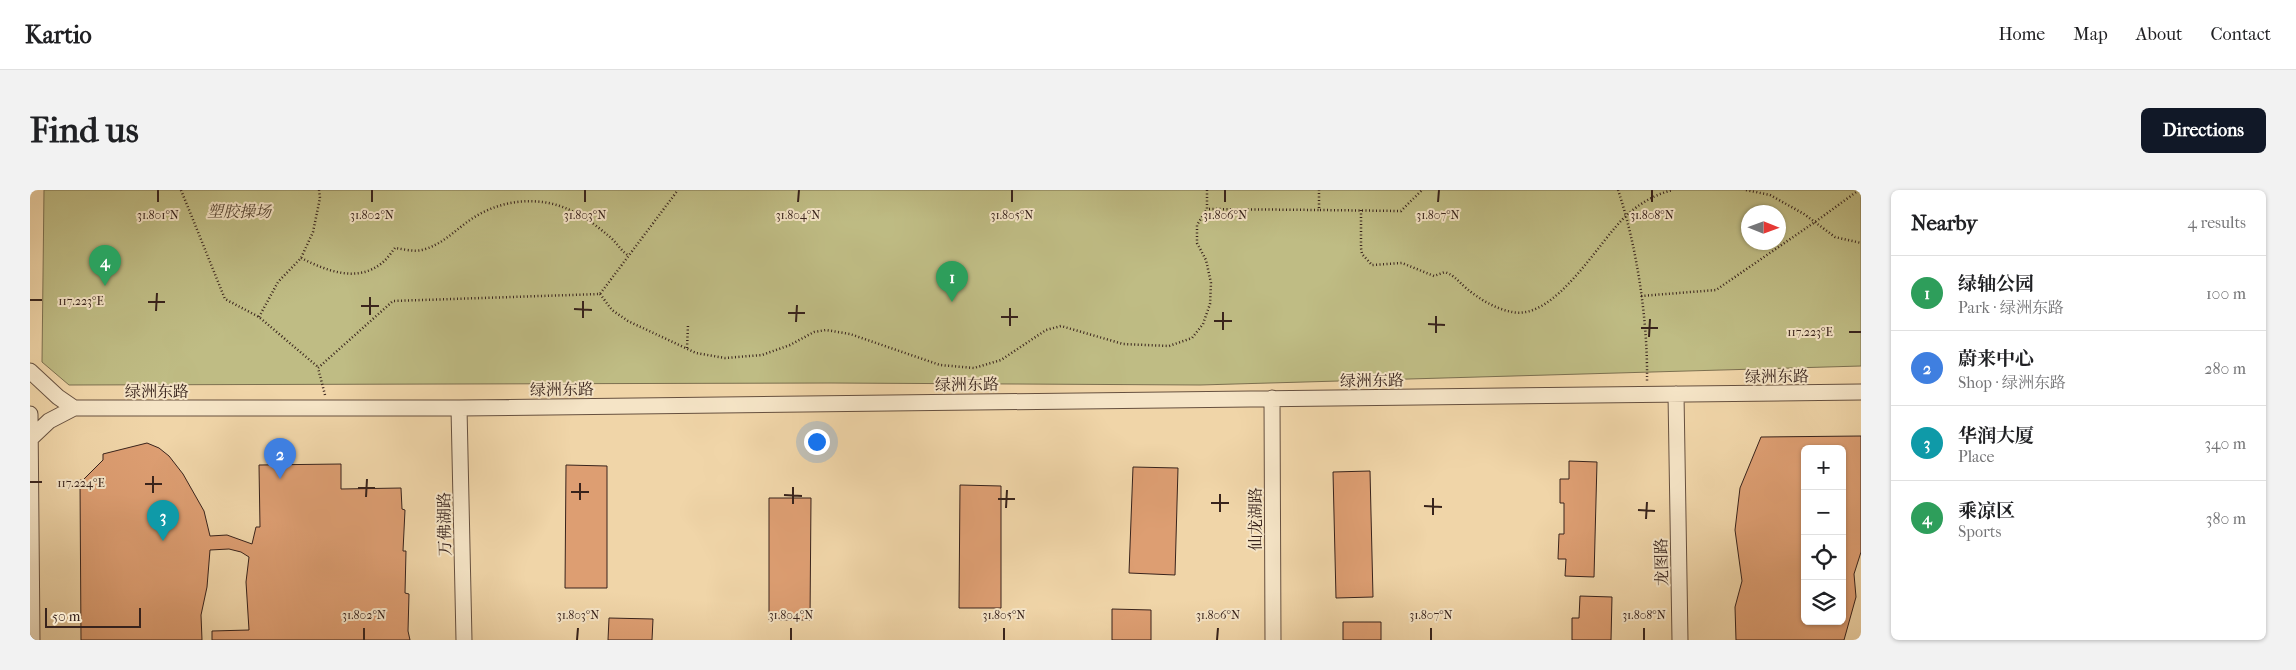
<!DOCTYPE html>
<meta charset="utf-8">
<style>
body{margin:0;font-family:"IM FELL French Canon","Noto Serif SC",serif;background:#f2f2f2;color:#202124}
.controls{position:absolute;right:15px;bottom:15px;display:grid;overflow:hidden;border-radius:8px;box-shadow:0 1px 4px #0004}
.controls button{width:45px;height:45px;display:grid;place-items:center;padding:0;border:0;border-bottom:1px solid #e0e0e0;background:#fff;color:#202124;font:25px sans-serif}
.compass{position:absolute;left:1711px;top:15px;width:45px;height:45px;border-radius:50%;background:#fff;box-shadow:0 1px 4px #0004;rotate:91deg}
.scale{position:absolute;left:15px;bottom:12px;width:96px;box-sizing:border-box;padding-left:5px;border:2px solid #38231c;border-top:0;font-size:14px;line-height:18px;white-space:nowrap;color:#38231c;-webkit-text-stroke:4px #f5e4c6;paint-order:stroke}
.you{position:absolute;left:786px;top:251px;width:18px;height:18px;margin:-12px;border:4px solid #fff;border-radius:50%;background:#1a73e8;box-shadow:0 0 0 8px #1a73e833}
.badge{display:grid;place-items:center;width:32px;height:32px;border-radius:50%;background:#111827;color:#fff;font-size:16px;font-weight:700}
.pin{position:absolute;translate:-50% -41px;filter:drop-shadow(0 1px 2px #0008)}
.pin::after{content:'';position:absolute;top:26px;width:18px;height:15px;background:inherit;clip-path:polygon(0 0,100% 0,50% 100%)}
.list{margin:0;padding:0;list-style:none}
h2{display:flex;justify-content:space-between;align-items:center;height:65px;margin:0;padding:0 20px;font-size:21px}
h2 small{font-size:16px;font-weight:400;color:#757577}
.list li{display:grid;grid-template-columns:32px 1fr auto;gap:15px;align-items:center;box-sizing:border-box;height:75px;padding:0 20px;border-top:1px solid #e0e0e0}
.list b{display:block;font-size:19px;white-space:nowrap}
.list p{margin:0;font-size:16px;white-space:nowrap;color:#757577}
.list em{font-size:16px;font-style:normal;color:#757577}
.icon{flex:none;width:28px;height:28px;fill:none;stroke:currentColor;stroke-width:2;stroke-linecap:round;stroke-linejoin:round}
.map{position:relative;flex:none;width:1831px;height:450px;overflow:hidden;border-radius:8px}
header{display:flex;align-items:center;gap:30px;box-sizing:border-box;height:70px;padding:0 25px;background:#fff;border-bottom:1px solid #e0e0e0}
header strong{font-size:24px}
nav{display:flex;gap:28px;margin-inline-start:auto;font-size:18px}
.intro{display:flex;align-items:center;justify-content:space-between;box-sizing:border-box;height:120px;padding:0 30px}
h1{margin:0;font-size:35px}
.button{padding:12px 22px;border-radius:8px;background:#111827;color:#fff;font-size:18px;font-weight:700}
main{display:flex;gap:30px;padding:0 30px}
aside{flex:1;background:#fff;border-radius:8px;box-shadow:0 1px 4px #0004}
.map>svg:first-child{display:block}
.green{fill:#bfbc84;stroke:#7c7050;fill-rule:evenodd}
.building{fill:#dd9e72;stroke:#38231c;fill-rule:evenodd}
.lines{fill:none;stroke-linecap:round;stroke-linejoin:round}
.minor-casing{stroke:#66503f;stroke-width:17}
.path{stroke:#38231c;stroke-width:2.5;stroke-dasharray:1 2.5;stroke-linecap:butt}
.minor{stroke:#f5e4c6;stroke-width:15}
.ticks{fill:none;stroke:#38231c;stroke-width:2}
.labels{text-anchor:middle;stroke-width:4;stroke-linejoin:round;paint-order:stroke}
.park-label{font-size:16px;font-style:italic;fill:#5a4936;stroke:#f5e4c6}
.street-label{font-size:16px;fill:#38231c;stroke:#f5e4c6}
.ticks-label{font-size:12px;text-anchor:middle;fill:#38231c;stroke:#f5e4c6;stroke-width:4;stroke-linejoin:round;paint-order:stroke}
</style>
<header>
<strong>Kartio</strong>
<nav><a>Home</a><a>Map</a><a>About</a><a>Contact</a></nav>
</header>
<div class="intro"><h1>Find us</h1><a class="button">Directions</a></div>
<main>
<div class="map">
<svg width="1831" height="450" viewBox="0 0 1831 450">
<rect width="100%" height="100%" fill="#f0d5a8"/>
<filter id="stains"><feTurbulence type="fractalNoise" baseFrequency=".004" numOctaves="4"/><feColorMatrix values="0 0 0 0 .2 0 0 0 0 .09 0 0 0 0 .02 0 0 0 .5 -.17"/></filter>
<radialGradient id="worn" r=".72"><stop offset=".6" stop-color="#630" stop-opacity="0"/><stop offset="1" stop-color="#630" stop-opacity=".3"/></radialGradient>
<!-- green -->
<path class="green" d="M14,0H1831V176L1170,195L801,193L39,195L12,172ZM1718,22H1748V52H1718Z"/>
<!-- building -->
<path class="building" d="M1831,246V362L1824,384L1826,407L1814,450H1706L1705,417L1712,391L1705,340L1710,298L1731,247ZM1775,259H1812V431H1775Z
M117,253L129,258L139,266L153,284L174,321L180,346L197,345L222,354L226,337H230L229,275L311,274V299L371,298L372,319L375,320L373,361H376L375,403L379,404L378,441L380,450H182V441L219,440L216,392L219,367L211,362L199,359L180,360L177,397L171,425L172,450H51L50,290H53L73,270V264Z
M1539,271L1567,272L1564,387L1535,386L1536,369H1528L1529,344H1534V313H1530V289H1539Z
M536,275L577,276V398H535Z
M1103,277L1148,278L1145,385L1099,383Z
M1340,281L1343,407L1306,408L1303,282Z
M930,295L971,296V418H929Z
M739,308H781L780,430H739Z
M1550,406L1582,407L1581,450H1542V428H1549Z
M1082,419L1121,420V450H1082Z
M579,428L623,429L622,450H578Z
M1313,432H1351V450H1313Z"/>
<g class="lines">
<defs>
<path id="minor" d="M0,181L28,207L44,218L19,231L0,249
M1646,204L1650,450
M1242,208L1243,450
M44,218H429L1831,202
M429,218L434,450
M0,224L2,450"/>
</defs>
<!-- minor casing -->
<use href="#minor" class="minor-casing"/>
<!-- path -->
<path class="path" d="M151,0L195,109L229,127L288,177
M1177,0V19L1289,20V0
M1588,0C1607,56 1618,132 1617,191
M1716,0L1740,5L1774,24L1805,47L1831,53
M1290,20L1371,21L1392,0
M1331,20V58L1332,64L1342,75L1372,73L1404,86L1415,82C1425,86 1428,91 1436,98C1449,109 1466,119 1482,122C1526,131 1569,50 1597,25C1610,13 1626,4 1643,0
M271,68C297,81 327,93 352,73C357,69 361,63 365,58C373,59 384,62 392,60C412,55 424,41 440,30C470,9 510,5 542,21C556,27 569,38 580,47C587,53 591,61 599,66
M570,104L582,120L598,131L666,163L695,168L732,165L760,155L784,142L796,140L820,144L910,175L944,178L971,170L1016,140L1031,136L1093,154L1139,156L1162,148L1173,134L1180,114L1181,93L1176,70L1167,53V35L1177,19
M1611,106L1686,100L1785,32L1829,0
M229,127L248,92L271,68L283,42L290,8L289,0
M657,158L658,135
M295,205L288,178L363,111L570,104L648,0"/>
<!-- minor -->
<use href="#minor" class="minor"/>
</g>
<!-- ticks -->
<path class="ticks" d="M128,12V0M342,12V0M555,12V0M768,12L769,0M982,12V0M1195,12V0M1408,12L1409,0M1622,12V0M0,110H12M118,112H135M331,116H349M544,119L562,120M126,121L127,103M758,123H775M340,125V107M971,127H988M553,128V111M1184,131H1202M766,132L767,115M1398,134L1415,135M980,136V118M1611,138H1628M1193,140V122M1819,142H1831M1406,143V126M1619,147L1620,129M0,292H12M115,294H132M328,298H345M541,302H559M123,303V286M754,305L772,306M336,307L337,289M968,309H985M550,310V293M1181,313H1199M763,314V297M1394,316L1412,317M976,318L977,300M1608,320L1625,321M1190,322V304M1403,325V308M1616,329L1617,312M334,450V438M547,450L548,438M761,450V438M974,450V438M1187,450L1188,438M1401,450V438M1614,450V438"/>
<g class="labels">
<!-- park labels -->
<g class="park-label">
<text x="209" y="27">塑胶操场</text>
</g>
<!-- street labels -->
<g class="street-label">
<text transform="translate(1747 186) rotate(-1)" y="6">绿洲东路</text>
<text transform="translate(1342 190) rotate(-1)" y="6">绿洲东路</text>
<text transform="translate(937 194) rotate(-1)" y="6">绿洲东路</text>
<text transform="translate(532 199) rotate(-1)" y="6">绿洲东路</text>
<text x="127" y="207">绿洲东路</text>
<text transform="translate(1225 329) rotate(-90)" y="6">仙龙湖路</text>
<text transform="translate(414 334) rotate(-91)" y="6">万佛湖路</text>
<text transform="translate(1631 372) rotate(-91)" y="6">龙图路</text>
</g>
</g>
<g class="ticks-label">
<text x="128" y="29">31.801°N</text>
<text x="342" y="29">31.802°N</text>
<text x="555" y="29">31.803°N</text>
<text x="768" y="29">31.804°N</text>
<text x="982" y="29">31.805°N</text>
<text x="1195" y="29">31.806°N</text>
<text x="1408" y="29">31.807°N</text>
<text x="1622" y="29">31.808°N</text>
<text x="51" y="115">117.223°E</text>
<text x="1780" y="146">117.223°E</text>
<text x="51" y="297">117.224°E</text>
<text x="334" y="429">31.802°N</text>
<text x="548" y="429">31.803°N</text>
<text x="761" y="429">31.804°N</text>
<text x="974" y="429">31.805°N</text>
<text x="1188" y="429">31.806°N</text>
<text x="1401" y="429">31.807°N</text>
<text x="1614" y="429">31.808°N</text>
</g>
<rect width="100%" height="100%" filter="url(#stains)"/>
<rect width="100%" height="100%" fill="url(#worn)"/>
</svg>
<div class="controls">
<button>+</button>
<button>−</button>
<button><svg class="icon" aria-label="locate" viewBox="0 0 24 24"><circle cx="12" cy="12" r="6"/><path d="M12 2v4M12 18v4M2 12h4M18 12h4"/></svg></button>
<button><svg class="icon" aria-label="layers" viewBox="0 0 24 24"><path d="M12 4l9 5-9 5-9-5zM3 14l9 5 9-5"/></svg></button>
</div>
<svg class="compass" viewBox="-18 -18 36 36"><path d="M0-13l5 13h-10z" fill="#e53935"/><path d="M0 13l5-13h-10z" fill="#757577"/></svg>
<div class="scale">50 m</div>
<div class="you"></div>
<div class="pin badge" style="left:922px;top:112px;background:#2e9e5b">1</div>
<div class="pin badge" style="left:250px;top:289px;background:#3f7fe0">2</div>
<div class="pin badge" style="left:133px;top:351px;background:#0f9aa8">3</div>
<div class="pin badge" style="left:75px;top:96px;background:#2e9e5b">4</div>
</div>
<aside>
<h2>Nearby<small>4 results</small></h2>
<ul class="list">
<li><span class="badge" style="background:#2e9e5b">1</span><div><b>绿轴公园</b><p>Park · 绿洲东路</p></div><em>100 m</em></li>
<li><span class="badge" style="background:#3f7fe0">2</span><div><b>蔚来中心</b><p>Shop · 绿洲东路</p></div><em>280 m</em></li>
<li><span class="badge" style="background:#0f9aa8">3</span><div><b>华润大厦</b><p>Place</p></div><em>340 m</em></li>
<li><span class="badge" style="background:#2e9e5b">4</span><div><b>乘凉区</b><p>Sports</p></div><em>380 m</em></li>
</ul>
</aside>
</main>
